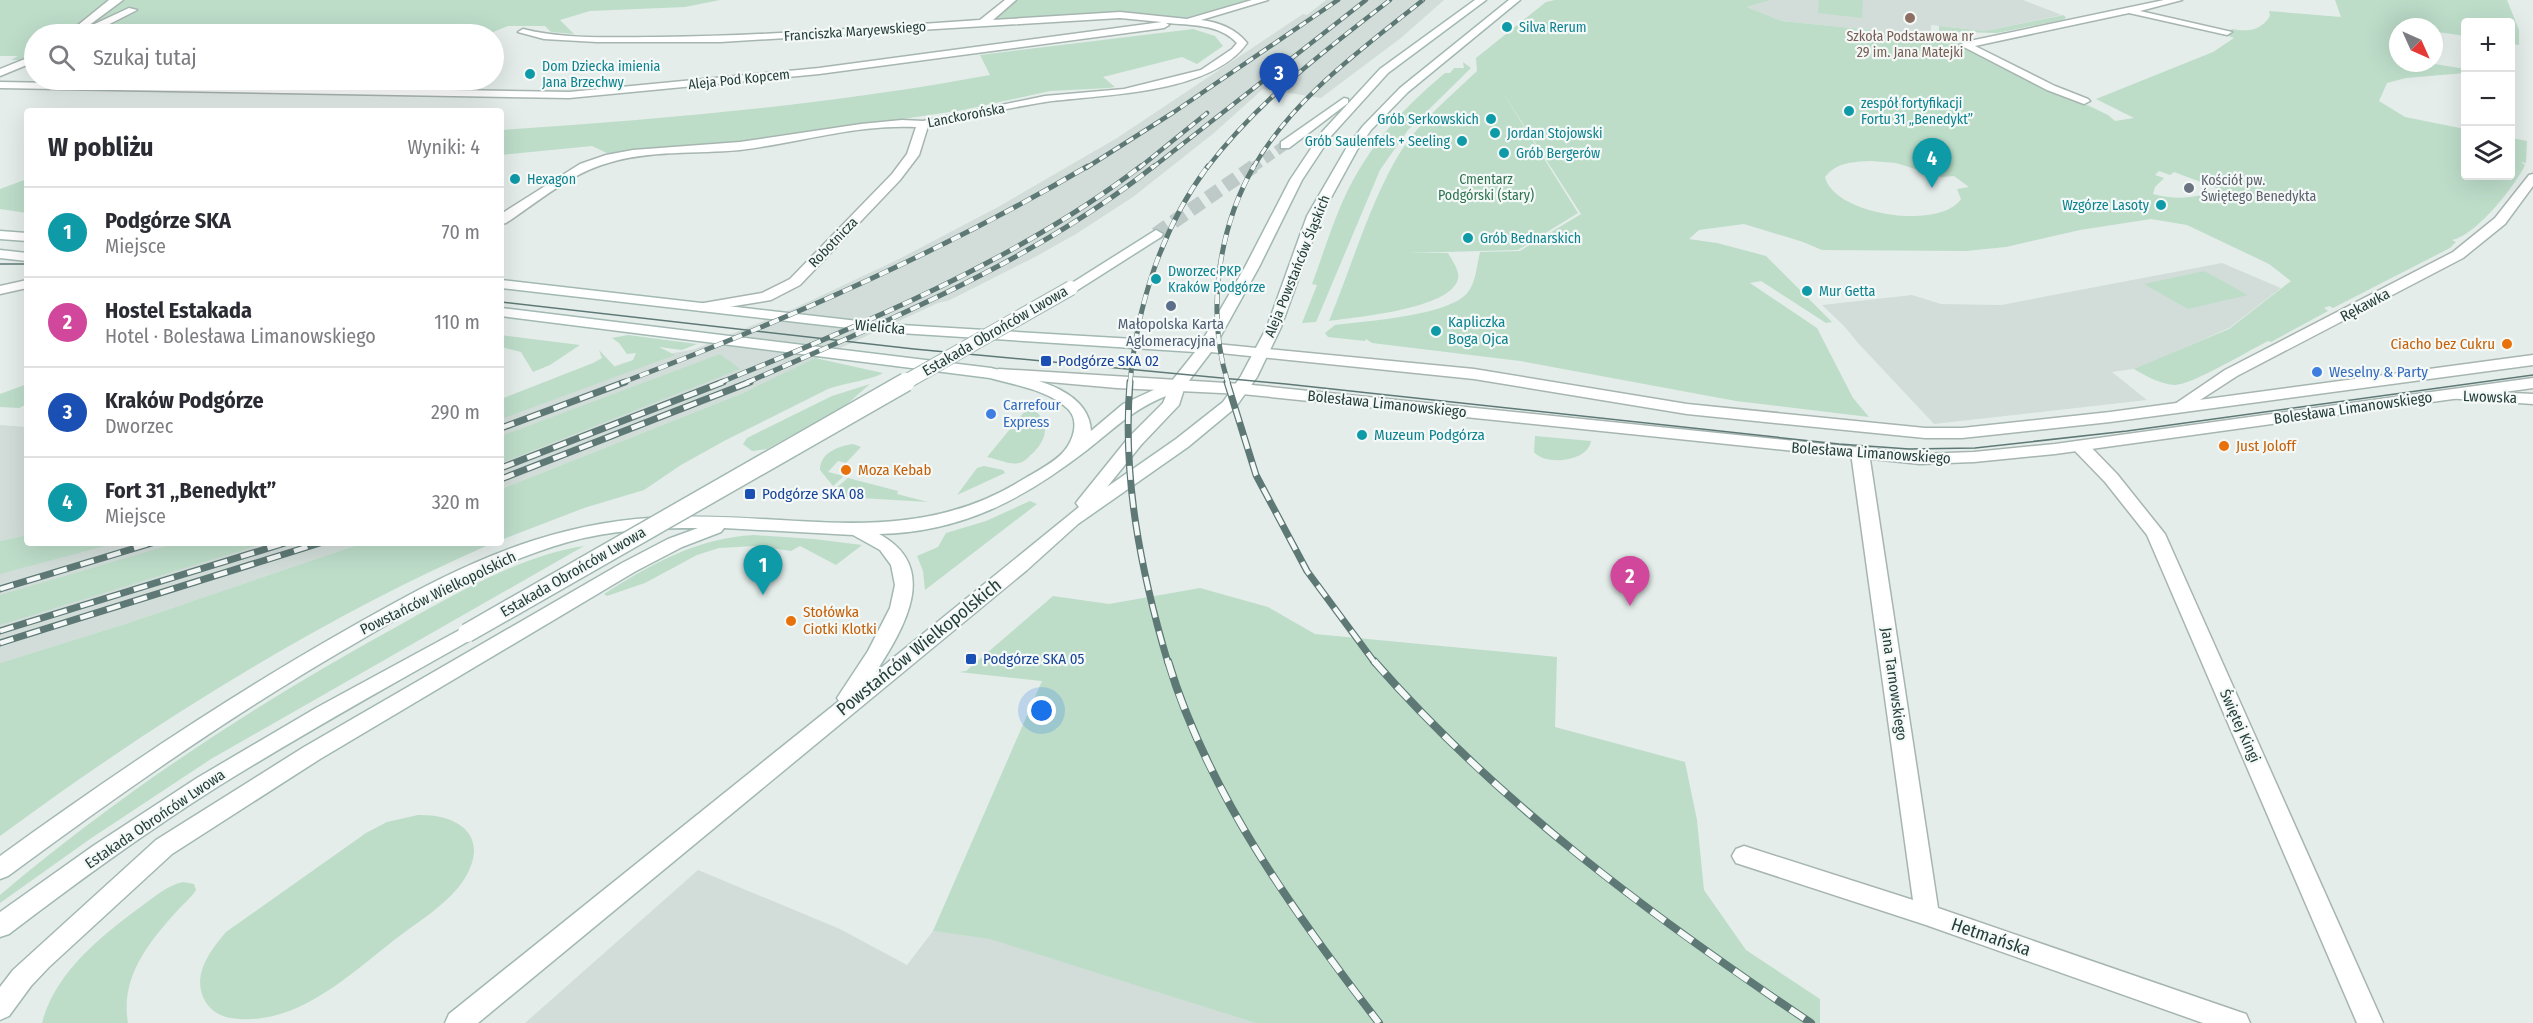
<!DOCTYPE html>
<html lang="pl">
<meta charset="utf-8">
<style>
body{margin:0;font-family:"Fira Sans Condensed",sans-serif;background:#f2f2f3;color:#2b2b33}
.controls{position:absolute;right:18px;top:18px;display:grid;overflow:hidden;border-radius:6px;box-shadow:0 6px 24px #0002}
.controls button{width:54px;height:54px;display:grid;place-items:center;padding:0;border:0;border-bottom:2px solid #e1e1e2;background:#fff;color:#2b2b33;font:30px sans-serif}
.compass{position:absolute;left:2389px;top:18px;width:54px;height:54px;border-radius:50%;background:#fff;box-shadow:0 6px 24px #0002;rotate:135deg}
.you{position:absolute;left:1042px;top:711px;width:21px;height:21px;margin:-15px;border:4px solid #fff;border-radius:50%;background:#1a73e8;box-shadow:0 0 0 9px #1a73e833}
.badge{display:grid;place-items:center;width:39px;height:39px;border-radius:50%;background:#825948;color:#fff;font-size:20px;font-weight:700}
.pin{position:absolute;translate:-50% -50px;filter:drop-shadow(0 2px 3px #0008)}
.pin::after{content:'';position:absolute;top:32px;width:21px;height:18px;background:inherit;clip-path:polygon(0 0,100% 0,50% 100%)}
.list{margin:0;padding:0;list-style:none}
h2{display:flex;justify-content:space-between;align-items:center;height:78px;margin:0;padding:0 24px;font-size:26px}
h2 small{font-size:20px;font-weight:400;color:#7c7c81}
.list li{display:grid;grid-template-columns:39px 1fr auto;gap:18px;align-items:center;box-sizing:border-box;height:90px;padding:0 24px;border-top:2px solid #e1e1e2}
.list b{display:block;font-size:22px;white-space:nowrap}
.list p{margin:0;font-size:20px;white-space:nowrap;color:#7c7c81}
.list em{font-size:20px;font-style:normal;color:#7c7c81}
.icon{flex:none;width:33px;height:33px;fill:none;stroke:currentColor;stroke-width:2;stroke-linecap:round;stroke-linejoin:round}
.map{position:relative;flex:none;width:2533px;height:1023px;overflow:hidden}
.search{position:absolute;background:#fff;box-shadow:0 6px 24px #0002;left:24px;top:24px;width:480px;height:66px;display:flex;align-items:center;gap:15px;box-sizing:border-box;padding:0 21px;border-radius:33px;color:#7c7c81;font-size:22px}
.panel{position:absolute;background:#fff;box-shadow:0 6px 24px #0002;left:24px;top:108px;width:480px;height:438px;border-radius:6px}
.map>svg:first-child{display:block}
.built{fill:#d2ddd9}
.green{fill:#bdddc9;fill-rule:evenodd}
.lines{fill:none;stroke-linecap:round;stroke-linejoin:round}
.secondary-tunnel-far1{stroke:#becac7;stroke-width:10;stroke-dasharray:10 5;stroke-linecap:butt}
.secondary-tunnel{stroke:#becac7;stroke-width:14;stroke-dasharray:14 7;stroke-linecap:butt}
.pedestrian-casing{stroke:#a7b5b1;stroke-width:3}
.minor-casing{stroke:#a7b5b1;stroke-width:3}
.tertiary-casing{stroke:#a7b5b1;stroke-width:3}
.secondary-casing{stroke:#a2b8b3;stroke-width:3}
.pedestrian{fill:#fff;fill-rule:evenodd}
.minor{fill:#fff;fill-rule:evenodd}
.tertiary{fill:#fff;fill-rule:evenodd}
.secondary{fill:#fff;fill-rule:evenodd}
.tram{stroke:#5e7975;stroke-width:1.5}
.rail-far3-casing{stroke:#5e7975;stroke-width:4.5}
.rail-far2-casing{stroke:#5e7975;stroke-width:5}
.rail-far1-casing{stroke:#5e7975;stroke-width:7}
.rail-casing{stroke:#5e7975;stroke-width:8}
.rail-far3{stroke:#f4f9f7;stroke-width:3;stroke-dasharray:8;stroke-linecap:butt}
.rail-far2{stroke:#f4f9f7;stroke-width:4;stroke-dasharray:10;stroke-linecap:butt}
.rail-far1{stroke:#f4f9f7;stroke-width:4.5;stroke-dasharray:14;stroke-linecap:butt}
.rail{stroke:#f4f9f7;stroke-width:6;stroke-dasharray:17;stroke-linecap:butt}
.secondary-bridge-far1-casing{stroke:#a2b8b3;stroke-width:16;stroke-linecap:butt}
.secondary-bridge-casing{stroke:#a2b8b3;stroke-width:21;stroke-linecap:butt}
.secondary-bridge-far1{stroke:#fff;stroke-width:14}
.secondary-bridge{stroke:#fff;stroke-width:18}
.education-dot{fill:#8d6e63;stroke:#f4f9f7;stroke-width:2}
.culture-dot{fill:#0f9aa8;stroke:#f4f9f7;stroke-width:2}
.worship-dot{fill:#6b7280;stroke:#f4f9f7;stroke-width:2}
.service-dot{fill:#5c6f8a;stroke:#f4f9f7;stroke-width:2}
.food-dot{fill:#e8710a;stroke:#f4f9f7;stroke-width:2}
.transit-dot{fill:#1a4fb4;stroke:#f4f9f7;stroke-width:2}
.shop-dot{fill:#3f7fe0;stroke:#f4f9f7;stroke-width:2}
.labels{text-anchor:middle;stroke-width:4.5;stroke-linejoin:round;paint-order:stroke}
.far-culture-label{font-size:14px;fill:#0d838f;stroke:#f4f9f7;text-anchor:start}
.far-street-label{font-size:14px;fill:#243e39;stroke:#f4f9f7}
.far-education-label{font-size:14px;fill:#785e54;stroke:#f4f9f7}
.far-park-label{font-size:14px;fill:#2f7350;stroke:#f4f9f7}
.far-worship-label{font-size:14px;fill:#5b616d;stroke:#f4f9f7;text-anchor:start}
.street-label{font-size:15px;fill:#243e39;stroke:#f4f9f7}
.culture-label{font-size:15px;fill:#0d838f;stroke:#f4f9f7;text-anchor:start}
.service-label{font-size:15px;fill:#4e5e75;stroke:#f4f9f7}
.food-label{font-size:15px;fill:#c56008;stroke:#f4f9f7;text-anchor:start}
.transit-label{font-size:15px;fill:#164399;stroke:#f4f9f7;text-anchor:start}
.shop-label{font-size:15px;fill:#366cbe;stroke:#f4f9f7;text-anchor:start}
.near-street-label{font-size:18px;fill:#243e39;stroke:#f4f9f7}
</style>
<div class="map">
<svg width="2533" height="1023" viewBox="0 0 2533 1023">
<rect width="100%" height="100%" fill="#e4edea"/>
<!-- built -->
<path class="built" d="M1326,0H1444L1401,38L1321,98L1263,89L1214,133L1133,197L1076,234L1035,257L950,300L938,303L743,393L501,489V408L623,363L695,349L795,308L897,260L998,207L1117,138L1303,14L1307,15Z
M1771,0H2023L2062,15L1985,31L1931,25V36L1782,21L1747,7Z
M2222,263L2281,288L2229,328L2140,368L2112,372L2147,400L1934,424L1858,343L1845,327L1822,305L1912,295L1941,304L2001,305Z
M0,425L27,427V535L0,541Z
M27,543H363L128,623L0,663V549Z
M698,870L840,929L907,965L933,931L990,938L1255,1023H525Z"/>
<!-- green -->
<path class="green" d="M0,0H720L685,7L590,11L560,20L574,34L551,32L545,26H508L488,34H34V60H11L18,56H0Z
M1014,0H1251L1185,18L1120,13L1002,20L992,18Z
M1555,0H1771L1747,7L1782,21L1931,36V31H1939V26L1985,31L2064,15L2066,18L2062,20L1997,33L1960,32L1947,37L2108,115L2115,121L2134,118L2096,99L2213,52L2234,38L2225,35L2232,29C2247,32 2261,31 2270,16L2269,11L2341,17L2335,0H2507L2519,30V45L2511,44L2510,22H2466L2465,36L2438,32L2434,27H2398V63H2429L2465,69V73L2406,78L2387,83L2379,101L2405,117L2465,129L2466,176H2510L2511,138L2527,141L2526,163L2521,162L2525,165C2514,188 2475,236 2452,240L2456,242L2450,248L2333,308L2329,306L2324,308L2328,311L2271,342L2268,341C2250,350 2190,386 2174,385C2160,384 2146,376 2134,369L2229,329L2291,281L2269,264L2187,225L2151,219L2080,230L2006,247L1966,251L1822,250L1803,242L1744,224L1699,230L1689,239L1717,243L1766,256L1832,322L1826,323L1761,281L1750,283L1817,328L1853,398L1869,417L1736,401L1520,361L1372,343L1366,339L1365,341L1328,337L1325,333L1335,325C1365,321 1450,316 1468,292C1476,282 1477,264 1480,252L1520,251L1581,214L1500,88L1578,213L1518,250L1408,253H1448C1452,260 1460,271 1458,279C1451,309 1356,317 1329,321C1351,268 1371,199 1401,151C1421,120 1451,96 1477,71L1476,58L1546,2ZM1871,161L1896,163L1941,177L1954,176L1969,187L1957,189L1961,199C1939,231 1834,215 1825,177C1837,162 1853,162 1871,161ZM2159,171L2170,175L2174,172L2222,190C2195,197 2180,201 2153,194L2155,187L2164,178L2155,175Z
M1819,0H1863L1862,18L1818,13Z
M1193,29L1215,36L1223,46L1197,64L1182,57L1103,77L1115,87L1108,88L1050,91L963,110L742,143L609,154L592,146L501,155V130C665,119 828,105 990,75L980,55Z
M1463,62L1471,68L1408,130L1380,170L1316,322L1302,323L1317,285L1312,284C1321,260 1329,234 1339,210C1362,154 1399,111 1445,73H1450L1454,68H1464Z
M51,80H262L255,83Z
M27,179V213L0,209V189Z
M2204,271L2248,295L2188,309L2144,284Z
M501,335L580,345L550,365L533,372L521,352L501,347Z
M628,335L697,344L682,350L659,347L675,355L501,419V399L593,363L602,358L599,350L615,367L633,360L636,353L627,354L619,343L612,338Z
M720,354L740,369L501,463V436Z
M815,358L883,373C872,380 844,383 828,389L724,441L681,465L644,490L584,508L501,540V489L743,393Z
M27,384V404L19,408L0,407V394Z
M870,384L846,405L767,449L752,451L743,444L747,438L832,396Z
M1030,405C1047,420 1051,434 1034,452C1029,456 1025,462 1019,463C1009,465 997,459 987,457Z
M1535,436L1591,441C1588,462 1545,466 1534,452Z
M853,444L861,447L846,463L838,461L828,472L844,476L833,486L820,470C820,453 838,446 853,444Z
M984,466L1003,470L1005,473L957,495L977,468Z
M848,478L898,491L897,494L928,502L844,497L836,488Z
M1030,501L1037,504L925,590L923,571L917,556L938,547L946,533L986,521Z
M27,535V543H116L0,574V541Z
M754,535L814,539L862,545L836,565L800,546L791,551L756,546L719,548L697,555L645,583L607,596L604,594C651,564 697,538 754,535Z
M177,543H266L0,625V595Z
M363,543H493C317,620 155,722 0,836V663L128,623Z
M584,546L211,759L90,839L0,903V895C125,789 262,700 405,622C459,592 523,555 584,546Z
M1200,588L1268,607L1315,634L1557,657L1555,727L1685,762L1697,820L1704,890L1746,950L1820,999V1023H1255L990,939L933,931L1042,681L959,672L966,671L1053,596L1109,604Z
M418,815C459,814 490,836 465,878C449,904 417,922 393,941C349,975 300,1023 239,1019C225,1018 213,1014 205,1001C191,976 210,951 226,932L366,833L387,822Z
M183,882L194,884L196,890C191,898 183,904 177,911C148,943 120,978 128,1023H42C55,973 99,938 139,908C153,898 166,886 183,882Z"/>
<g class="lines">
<!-- secondary-tunnel-far1 -->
<path class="secondary-tunnel-far1" d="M1252,168L1285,145"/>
<!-- secondary-tunnel -->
<path class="secondary-tunnel" d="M1156,234L1254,166"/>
<defs>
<path id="pedestrian" d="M109,0H123L84,29L129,8L137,10L90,34H82V31L78,34H67Z"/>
<path id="minor" d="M1005,0H1016L993,20L1120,12L1187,19L1252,0H1268L1201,20C1218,22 1236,29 1247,43C1210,95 1103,94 1045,102C1006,108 967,118 928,126L919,155L900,180L800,285L771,300L703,311L698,310L696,307L698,304L762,293L790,279L892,174L907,154L916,127C857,124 798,143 740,150C697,154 649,150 608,163C571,173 538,202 506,223L501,224V214L580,164L606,155L633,150L740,142L861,124L902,120L923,121L1045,96L1124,89L1201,70L1232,49L1237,43C1220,24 1190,25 1166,23L1169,25L1164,28L819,74L569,98L0,88V82L569,92L819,68L1162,22L1120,18L720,42H597L544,39L518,32L523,29C566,40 615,37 660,37C767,36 874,27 980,20Z
M2164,0H2182L2140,11L2232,32L2227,35L2129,13L1975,46L2055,86L2088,99L2090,101L2084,104L2047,90L1960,45L1965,42Z
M30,57L34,59V62L0,76V69Z
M2533,174V186L2505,224L2463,258L2237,376L2183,411H2171L2169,408L2225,370L2453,252L2495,218L2529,175Z
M27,280V288L0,294V286Z
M2452,390L2533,394V404L2446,398L2444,395L2446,392Z
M2080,441L2086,442L2117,474L2165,534L2383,1023H2357L2147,535L2105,482L2074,450L2072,446L2074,442Z
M1860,448L1866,449L1869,453L1938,908L2237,1011L2246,1014L2250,1023H2203L1926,925L1736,863L1732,856L1736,849L1744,846L1913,900L1851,453L1854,449Z"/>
<path id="tertiary" d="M1206,343L1474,369L1687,404L1925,428H1962L2110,412L2533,355V365L2110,422L1962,438H1925L1687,414L1474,379L1201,351L1198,348L1201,345Z
M999,369L1242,384L1920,454L1974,452L2055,444L2533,378V388L2055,454L1974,462L1920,464L1242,394L1117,388L993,377L991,374L993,371Z"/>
<path id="secondary" d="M1475,0H1486L1388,73L1331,136L1302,180L1259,267L1214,348L1185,386L1179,405L1141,445L1107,487L1176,439L1223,402L1241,376L1267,327L1307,216L1347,147L1363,126L1400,88L1509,0H1520L1408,92L1371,130L1357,150L1321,216L1281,327L1257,377L1235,408L1188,447L1078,524L1027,570L478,1023H445L449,1014L839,701L837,698L868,651L890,608L895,585L891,565L880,550L853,535L724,528L721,532L682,547L636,571L320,759L172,854L49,967L31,986L9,1016L0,1020V987L13,970L156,840L304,747L622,563L668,539L698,528C655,528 610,530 568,542C494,563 425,602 359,641C237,711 122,792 8,876L0,879V856C112,775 226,698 346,630C406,596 468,561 535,540C579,526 624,518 670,517C793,512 909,550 1022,480C1035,472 1056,462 1065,450C1073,440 1080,421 1068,409C1049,390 1015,385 990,378L501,316V308L991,368C1026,377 1089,387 1091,431L1123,404L1171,382L1195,352L884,332L501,288V280L884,324L1201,343L1245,267L1290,180L1322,132L1380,69ZM1166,396L1163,403L1129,437L1079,499L1076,503L1079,507L876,672C904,628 941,567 879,534C962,532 1022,500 1087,450C1114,429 1133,409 1166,396Z
M1344,98L1348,99V103L1289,148H1281V142Z
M1156,230L1163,234L1161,237L1076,291L1071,292L1064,288Z
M0,231L27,233V241L0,239Z
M0,250L27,253V261L0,258Z
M467,626L474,628L477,633L474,638C387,687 299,736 214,789C143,834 76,883 9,934L0,937V912L93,846L197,778L316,708Z"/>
</defs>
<!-- pedestrian casing -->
<use href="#pedestrian" class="pedestrian-casing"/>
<!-- minor casing -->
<use href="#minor" class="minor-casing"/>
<!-- tertiary casing -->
<use href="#tertiary" class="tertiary-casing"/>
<!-- secondary casing -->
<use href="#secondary" class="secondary-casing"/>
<!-- pedestrian -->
<use href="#pedestrian" class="pedestrian"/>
<!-- minor -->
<use href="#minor" class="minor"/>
<!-- tertiary -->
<use href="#tertiary" class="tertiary"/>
<!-- secondary -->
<use href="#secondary" class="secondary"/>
<!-- tram -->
<path class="tram" d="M0,264H27
M501,302L914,349L1286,384L1839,444L1909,449L1975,448L2127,431L2533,375"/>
<defs>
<path id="rail-far3" d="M1086,168L1174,112L1338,0
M1139,168L1207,113
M1152,168L1366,0
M1207,168C1258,101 1324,51 1390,0
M1253,168C1293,98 1361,50 1423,0"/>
<path id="rail-far2" d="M621,383C781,322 940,253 1088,166
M719,383C861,325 1019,260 1141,166
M746,383C886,321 1033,262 1154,166
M1130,383C1137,306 1161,229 1208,166
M1228,383C1206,313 1218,229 1254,166"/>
<path id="rail-far1" d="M1130,382C1122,478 1141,572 1168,663
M1227,382L1256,475L1307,571L1375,663
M501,428L625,382
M501,468L723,382
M501,479L750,382
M0,589L152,543
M0,631L285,543
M0,643L320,543"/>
<path id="rail" d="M1168,661C1208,794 1295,914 1379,1023
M1374,661C1500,805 1653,917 1811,1023"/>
</defs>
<!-- rail-far3 casing -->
<use href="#rail-far3" class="rail-far3-casing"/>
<!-- rail-far2 casing -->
<use href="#rail-far2" class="rail-far2-casing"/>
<!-- rail-far1 casing -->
<use href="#rail-far1" class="rail-far1-casing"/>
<!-- rail casing -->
<use href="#rail" class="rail-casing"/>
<!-- rail-far3 -->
<use href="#rail-far3" class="rail-far3"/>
<!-- rail-far2 -->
<use href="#rail-far2" class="rail-far2"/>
<!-- rail-far1 -->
<use href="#rail-far1" class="rail-far1"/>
<!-- rail -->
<use href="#rail" class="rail"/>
<defs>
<path id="secondary-bridge-far1" d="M904,383L1071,288"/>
<path id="secondary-bridge" d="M467,633L906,382"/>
</defs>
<!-- secondary-bridge-far1 casing -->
<use href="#secondary-bridge-far1" class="secondary-bridge-far1-casing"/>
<!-- secondary-bridge casing -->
<use href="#secondary-bridge" class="secondary-bridge-casing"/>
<!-- secondary-bridge-far1 -->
<use href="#secondary-bridge-far1" class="secondary-bridge-far1"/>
<!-- secondary-bridge -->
<use href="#secondary-bridge" class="secondary-bridge"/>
</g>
<!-- markers -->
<circle class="education-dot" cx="1910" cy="18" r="6"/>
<g class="culture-dot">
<circle cx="1507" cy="27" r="6"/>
<circle cx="530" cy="74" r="6"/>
<circle cx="1849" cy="111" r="6"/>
<circle cx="1491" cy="119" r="6"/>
<circle cx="1495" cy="133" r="6"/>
<circle cx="1462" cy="141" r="6"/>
<circle cx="1504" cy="153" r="6"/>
<circle cx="515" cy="179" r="6"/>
<circle cx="2161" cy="205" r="6"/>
<circle cx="1468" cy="238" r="6"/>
<circle cx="1156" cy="279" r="6"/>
<circle cx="1807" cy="291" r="6"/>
<circle cx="1436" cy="331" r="6"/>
<circle cx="1362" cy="435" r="6"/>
</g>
<circle class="worship-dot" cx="2189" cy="188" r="6"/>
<circle class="service-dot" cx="1171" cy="306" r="6"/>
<g class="food-dot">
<circle cx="2507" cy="344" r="6"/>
<circle cx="2224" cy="446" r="6"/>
<circle cx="846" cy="470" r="6"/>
<circle cx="791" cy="621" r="6"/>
</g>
<g class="transit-dot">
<rect x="1040" y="355" width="12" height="12" rx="3"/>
<rect x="744" y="488" width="12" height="12" rx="3"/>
<rect x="965" y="653" width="12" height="12" rx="3"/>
</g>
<g class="shop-dot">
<circle cx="2317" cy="372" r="6"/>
<circle cx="991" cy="414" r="6"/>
</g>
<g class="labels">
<!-- far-culture labels -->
<g class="far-culture-label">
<text x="1519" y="32">Silva Rerum</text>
<text x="542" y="71">Dom Dziecka imienia<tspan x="542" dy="16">Jana Brzechwy</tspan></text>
<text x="1861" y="108">zespół fortyfikacji<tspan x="1861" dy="16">Fortu 31 „Benedykt”</tspan></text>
<text x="1479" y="124" text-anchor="end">Grób Serkowskich</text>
<text x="1507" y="138">Jordan Stojowski</text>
<text x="1450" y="146" text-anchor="end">Grób Saulenfels + Seeling</text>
<text x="1516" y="158">Grób Bergerów</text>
<text x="527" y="184">Hexagon</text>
<text x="2149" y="210" text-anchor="end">Wzgórze Lasoty</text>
<text x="1480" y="243">Grób Bednarskich</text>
<text x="1168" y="276">Dworzec PKP<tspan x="1168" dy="16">Kraków Podgórze</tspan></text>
<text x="1819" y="296">Mur Getta</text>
</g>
<!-- far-street labels -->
<g class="far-street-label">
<text transform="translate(855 31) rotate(-4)" y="5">Franciszka Maryewskiego</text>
<text transform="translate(739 79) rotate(-6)" y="5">Aleja Pod Kopcem</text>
<text transform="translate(966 115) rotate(-11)" y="5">Lanckorońska</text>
<text transform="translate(833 242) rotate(-46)" y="5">Robotnicza</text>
<text transform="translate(1297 266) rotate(-68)" y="5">Aleja Powstańców Śląskich</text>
</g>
<!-- far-education labels -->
<g class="far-education-label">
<text x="1910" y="41">Szkoła Podstawowa nr<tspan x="1910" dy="16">29 im. Jana Matejki</tspan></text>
</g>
<!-- far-park labels -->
<g class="far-park-label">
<text x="1486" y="184">Cmentarz<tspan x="1486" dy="16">Podgórski (stary)</tspan></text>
</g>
<!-- far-worship labels -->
<g class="far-worship-label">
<text x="2201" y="185">Kościół pw.<tspan x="2201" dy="16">Świętego Benedykta</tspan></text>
</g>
<!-- street labels -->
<g class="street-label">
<text transform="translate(2365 305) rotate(-28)" y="5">Rękawka</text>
<text transform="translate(880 327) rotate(5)" y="5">Wielicka</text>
<text transform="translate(995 331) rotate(-30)" y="5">Estakada Obrońców Lwowa</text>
<text transform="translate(2490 397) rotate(2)" y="5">Lwowska</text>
<text transform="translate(1387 404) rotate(6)" y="5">Bolesława Limanowskiego</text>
<text transform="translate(2353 408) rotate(-8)" y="5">Bolesława Limanowskiego</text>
<text transform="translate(1871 453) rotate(4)" y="5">Bolesława Limanowskiego</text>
<text transform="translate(573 572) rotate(-30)" y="5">Estakada Obrońców Lwowa</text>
<text transform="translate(438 593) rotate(-26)" y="5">Powstańców Wielkopolskich</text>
<text transform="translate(1894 684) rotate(82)" y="5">Jana Tarnowskiego</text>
<text transform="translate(2240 726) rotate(66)" y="5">Świętej Kingi</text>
<text transform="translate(155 819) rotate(-34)" y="5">Estakada Obrońców Lwowa</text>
</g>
<!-- culture labels -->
<g class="culture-label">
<text x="1448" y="327">Kapliczka<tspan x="1448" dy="17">Boga Ojca</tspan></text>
<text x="1374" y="440">Muzeum Podgórza</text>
</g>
<!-- service labels -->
<g class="service-label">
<text x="1171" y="329">Małopolska Karta<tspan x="1171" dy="17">Aglomeracyjna</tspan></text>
</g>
<!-- food labels -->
<g class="food-label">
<text x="2495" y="349" text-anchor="end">Ciacho bez Cukru</text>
<text x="2236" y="451">Just Joloff</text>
<text x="858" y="475">Moza Kebab</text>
<text x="803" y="617">Stołówka<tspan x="803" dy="17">Ciotki Klotki</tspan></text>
</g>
<!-- transit labels -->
<g class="transit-label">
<text x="1058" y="366">Podgórze SKA 02</text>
<text x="762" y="499">Podgórze SKA 08</text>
<text x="983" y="664">Podgórze SKA 05</text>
</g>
<!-- shop labels -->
<g class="shop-label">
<text x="2329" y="377">Weselny &amp; Party</text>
<text x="1003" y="410">Carrefour<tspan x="1003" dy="17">Express</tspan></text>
</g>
<!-- near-street labels -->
<g class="near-street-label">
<text transform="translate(919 647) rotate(-39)" y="6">Powstańców Wielkopolskich</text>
<text transform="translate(1991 937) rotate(19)" y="6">Hetmańska</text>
</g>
</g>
</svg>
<div class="controls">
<button>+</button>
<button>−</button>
<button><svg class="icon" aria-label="layers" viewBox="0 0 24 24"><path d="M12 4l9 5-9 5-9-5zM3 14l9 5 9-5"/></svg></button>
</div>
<svg class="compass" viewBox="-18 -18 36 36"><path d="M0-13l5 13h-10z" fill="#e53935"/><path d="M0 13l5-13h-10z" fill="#7c7c81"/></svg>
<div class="you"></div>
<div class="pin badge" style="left:763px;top:595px;background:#0f9aa8">1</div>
<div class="pin badge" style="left:1630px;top:606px;background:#d1479c">2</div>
<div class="pin badge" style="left:1279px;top:103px;background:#1a4fb4">3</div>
<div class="pin badge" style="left:1932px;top:188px;background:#0f9aa8">4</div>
<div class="search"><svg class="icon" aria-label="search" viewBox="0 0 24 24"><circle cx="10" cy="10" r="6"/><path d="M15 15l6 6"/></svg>Szukaj tutaj</div>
<section class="panel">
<h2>W pobliżu<small>Wyniki: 4</small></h2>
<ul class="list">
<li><span class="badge" style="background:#0f9aa8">1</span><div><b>Podgórze SKA</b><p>Miejsce</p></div><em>70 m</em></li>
<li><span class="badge" style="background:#d1479c">2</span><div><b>Hostel Estakada</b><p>Hotel · Bolesława Limanowskiego</p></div><em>110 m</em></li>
<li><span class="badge" style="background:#1a4fb4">3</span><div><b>Kraków Podgórze</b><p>Dworzec</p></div><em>290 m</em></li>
<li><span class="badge" style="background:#0f9aa8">4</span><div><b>Fort 31 „Benedykt”</b><p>Miejsce</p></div><em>320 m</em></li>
</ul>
</section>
</div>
